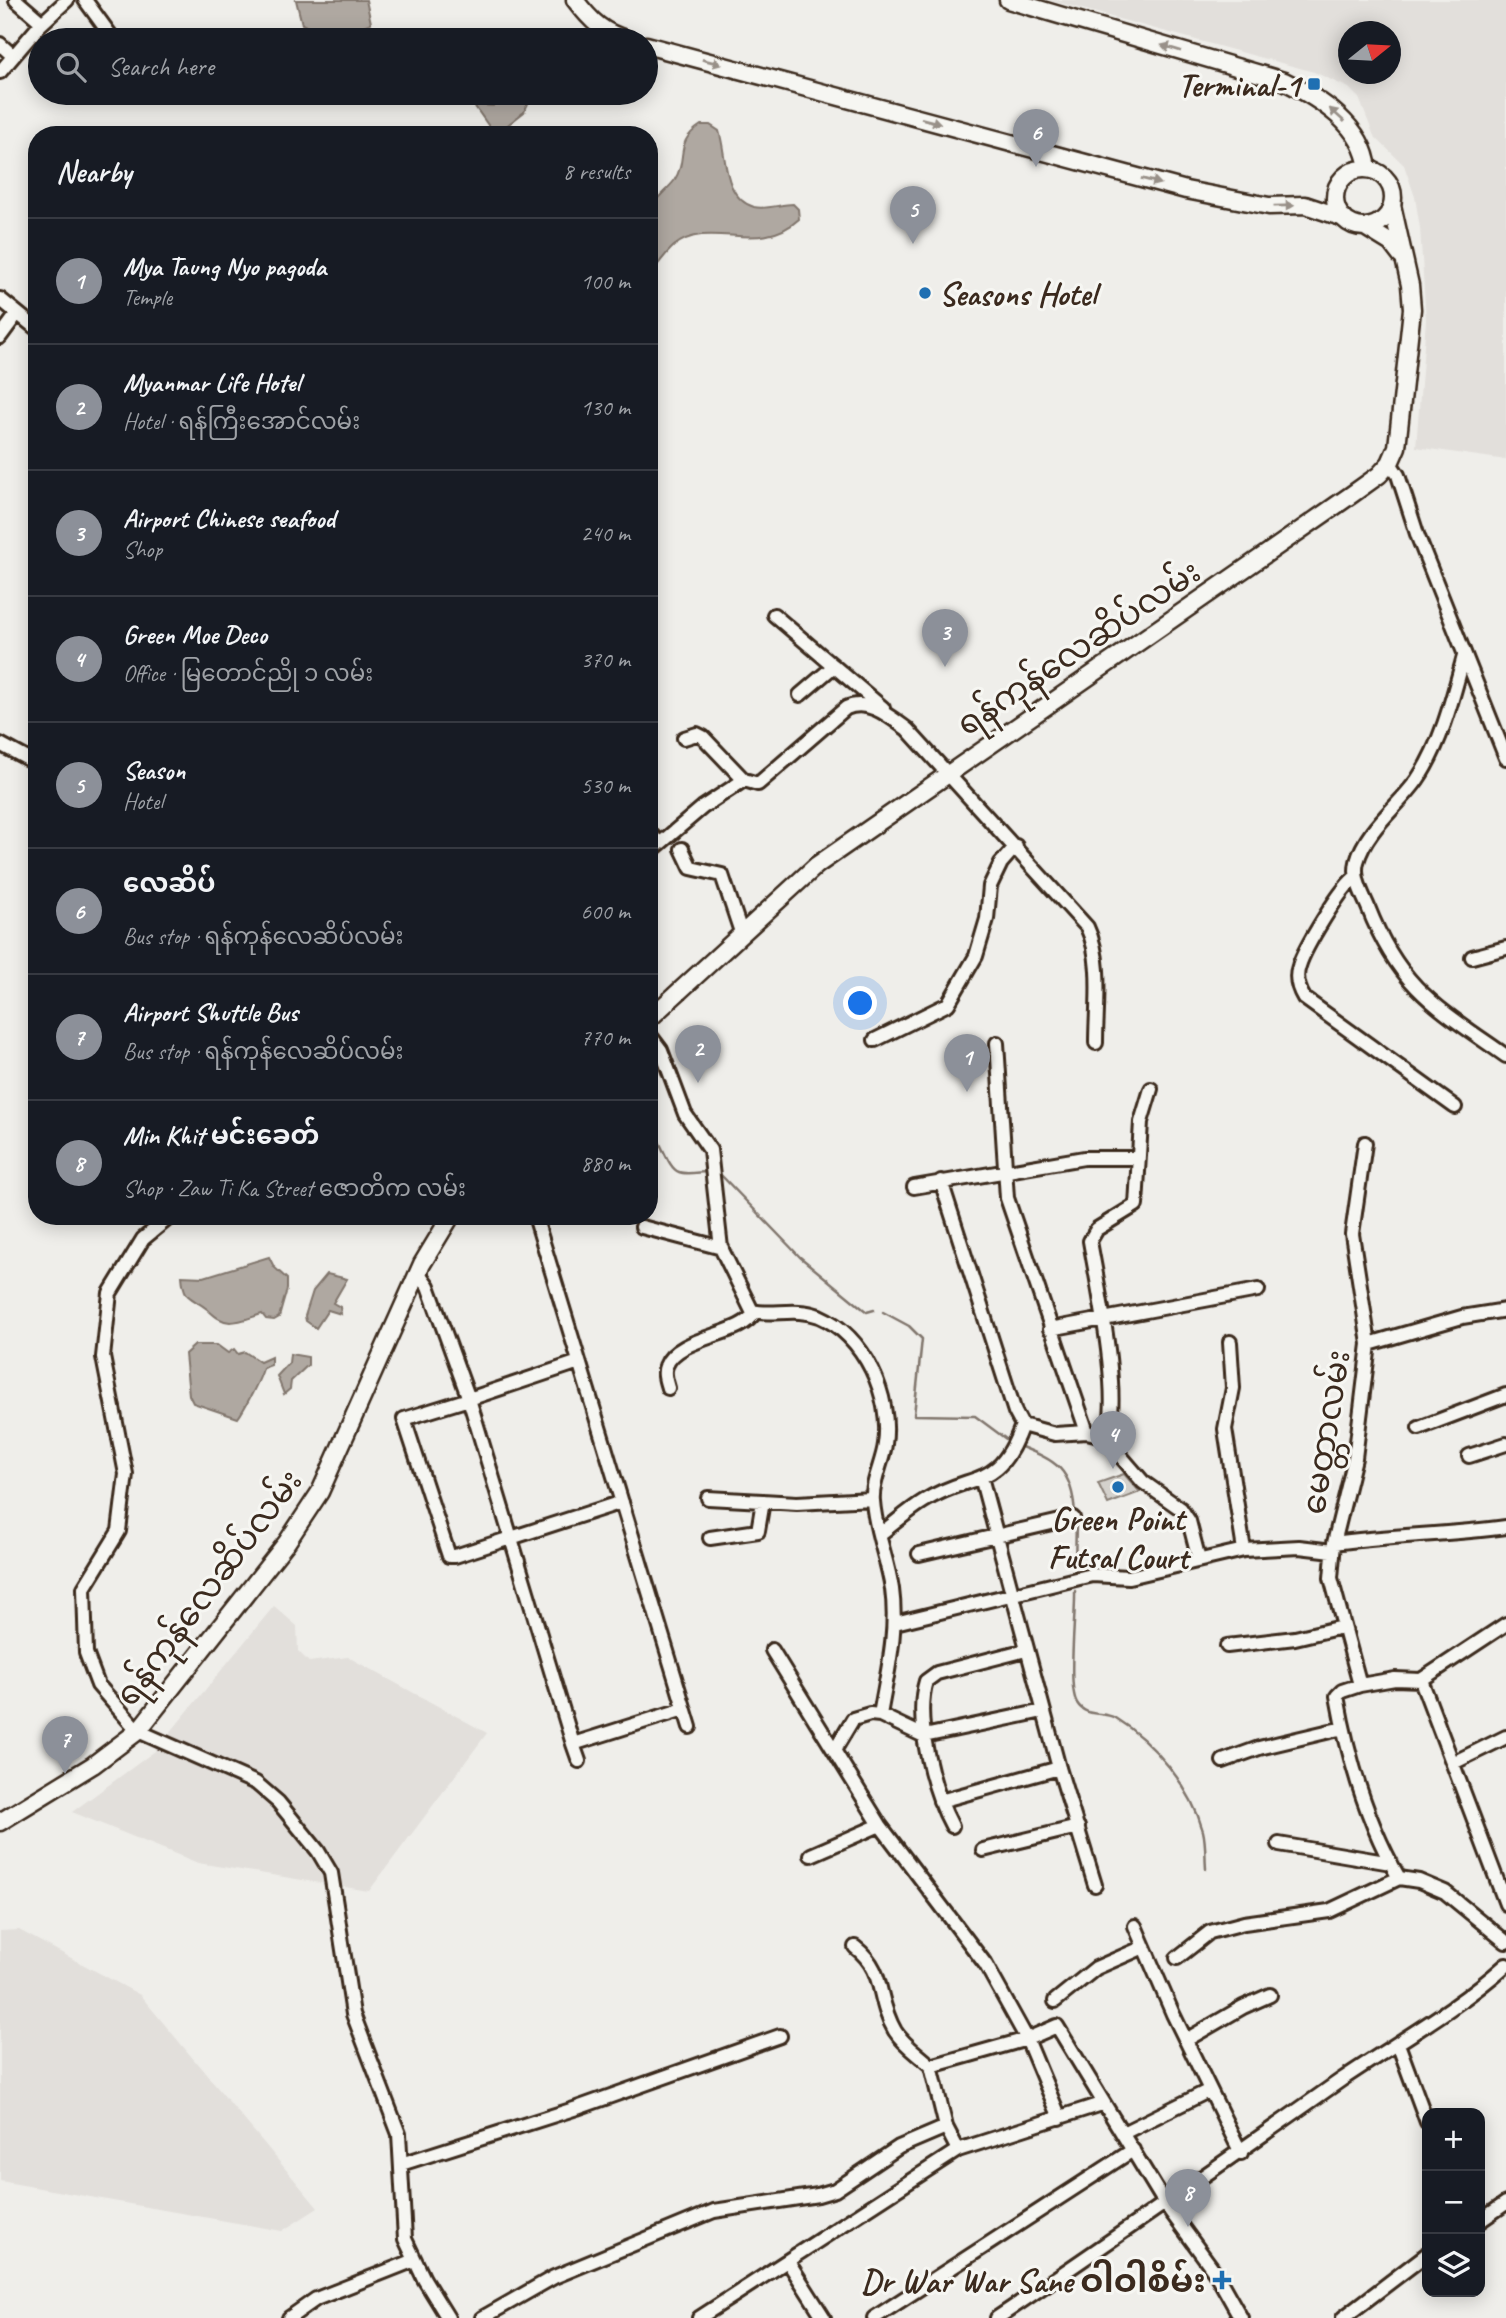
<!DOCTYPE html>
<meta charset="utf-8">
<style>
body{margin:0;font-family:Caveat,"Noto Sans Myanmar",sans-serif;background:#242831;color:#f1f3f6}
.controls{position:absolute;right:21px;bottom:21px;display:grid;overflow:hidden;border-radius:14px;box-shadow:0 4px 18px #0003}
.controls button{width:63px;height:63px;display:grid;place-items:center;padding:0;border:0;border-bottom:2px solid #363941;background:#171b24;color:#f1f3f6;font:35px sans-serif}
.compass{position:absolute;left:1338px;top:21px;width:63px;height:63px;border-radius:50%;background:#171b24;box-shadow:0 4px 18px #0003;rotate:72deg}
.you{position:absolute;left:861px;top:1004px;width:24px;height:24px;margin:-18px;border:5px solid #fff;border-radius:50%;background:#1a73e8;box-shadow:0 0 0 10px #1a73e833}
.badge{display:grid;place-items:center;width:46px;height:46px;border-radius:50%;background:#8c9099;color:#fff;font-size:23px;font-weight:700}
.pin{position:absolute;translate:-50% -58px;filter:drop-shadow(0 2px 4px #0008)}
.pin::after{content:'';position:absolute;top:37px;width:24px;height:21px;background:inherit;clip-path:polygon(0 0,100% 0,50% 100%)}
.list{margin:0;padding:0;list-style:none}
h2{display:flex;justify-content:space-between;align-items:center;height:91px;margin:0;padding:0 28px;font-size:30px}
h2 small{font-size:23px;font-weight:400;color:#9ea1a6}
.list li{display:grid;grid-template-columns:46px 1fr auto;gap:21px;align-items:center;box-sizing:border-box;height:126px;padding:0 28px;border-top:2px solid #363941}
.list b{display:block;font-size:26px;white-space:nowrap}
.list p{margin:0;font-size:23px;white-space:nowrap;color:#9ea1a6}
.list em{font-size:23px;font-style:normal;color:#9ea1a6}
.icon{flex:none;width:38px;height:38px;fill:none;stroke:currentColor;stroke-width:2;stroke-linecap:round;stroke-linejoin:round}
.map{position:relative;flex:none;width:1506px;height:2318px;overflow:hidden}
.search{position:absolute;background:#171b24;box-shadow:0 4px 18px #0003;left:28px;top:28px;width:630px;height:77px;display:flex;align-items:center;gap:18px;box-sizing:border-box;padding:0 24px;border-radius:38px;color:#9ea1a6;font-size:26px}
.panel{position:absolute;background:#171b24;box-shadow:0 4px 18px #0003;left:28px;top:126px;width:630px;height:1099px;border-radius:28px}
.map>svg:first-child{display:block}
.built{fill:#e2dfdb;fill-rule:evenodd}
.green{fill:#d4d1cc;stroke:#887e75;stroke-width:2}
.water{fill:#afa8a1;stroke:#81766d;stroke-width:2}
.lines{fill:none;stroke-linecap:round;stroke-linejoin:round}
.stream{stroke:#81766d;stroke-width:2.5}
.minor-casing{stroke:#3b2a1e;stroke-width:18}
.major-casing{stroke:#3b2a1e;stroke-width:21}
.minor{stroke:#f6f6f2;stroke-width:12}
.major{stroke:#f6f6f2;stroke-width:16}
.rail{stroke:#3b2a1e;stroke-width:2.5;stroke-dasharray:10 5;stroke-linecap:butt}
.oneway{fill:#989088}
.poi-dot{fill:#1f6fb2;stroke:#f6f6f2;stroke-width:2.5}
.labels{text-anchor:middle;stroke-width:6;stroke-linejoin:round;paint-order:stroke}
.poi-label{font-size:33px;font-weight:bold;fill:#3b2a1e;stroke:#f6f6f2;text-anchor:end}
.street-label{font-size:33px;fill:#3b2a1e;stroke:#f6f6f2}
</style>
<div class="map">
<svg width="1506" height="2318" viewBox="0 0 1506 2318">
<rect width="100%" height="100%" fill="#efeeea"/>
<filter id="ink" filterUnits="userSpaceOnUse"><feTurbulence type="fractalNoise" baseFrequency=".0143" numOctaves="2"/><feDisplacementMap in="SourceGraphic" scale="14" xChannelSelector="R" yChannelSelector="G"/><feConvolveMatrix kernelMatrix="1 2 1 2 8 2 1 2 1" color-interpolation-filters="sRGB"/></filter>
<g filter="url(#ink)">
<!-- built -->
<path class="built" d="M1049,0H1506V460L1416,447L1426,320L1420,228L1415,197L1404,165L1374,136L1359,98L1349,88L1314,72ZM1348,32H1390V74H1348Z
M274,1606L297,1626L298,1651L309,1662L348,1657L487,1733L369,1891L198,1863L72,1812L155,1751Z
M19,1930L140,1995L318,2208L282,2231L0,2181V1931Z"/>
<!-- green -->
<path class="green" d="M1124,1474L1140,1492L1108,1504L1098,1483Z"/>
<!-- water -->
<path class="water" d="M296,0H366L371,23L331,39L302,24Z
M499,93H533L524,112L495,135L474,105L493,106Z
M701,125H710L719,131C727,155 722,197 754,207C766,210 781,204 793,204L798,209L799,219C758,257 711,217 674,246C665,254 657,266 649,276C649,263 646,218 649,210C654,200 667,190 674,181C689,158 673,143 701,125Z
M269,1257L274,1267L287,1279V1289L279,1317L274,1320L266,1319L262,1314C251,1317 242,1322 230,1322C219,1321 214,1315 207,1309C191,1296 184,1301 182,1276L204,1277Z
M327,1274L347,1279L333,1303L340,1307L341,1314L328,1310L316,1328L306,1321L305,1316L313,1291Z
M195,1345H217L228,1353L234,1349L238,1354L245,1352L260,1362L271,1357V1365L263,1368C262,1376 244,1410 238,1418L193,1403L189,1395L185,1354Z
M290,1354L308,1357V1365L291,1381L290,1389L284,1394L277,1376L289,1363Z"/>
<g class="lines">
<!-- stream -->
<path class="stream" d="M649,1126C661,1138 667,1168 679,1172C686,1175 699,1172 707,1172
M720,1174L800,1257L862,1308L867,1312L874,1310
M883,1312L909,1326L922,1339L914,1415L975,1416L1006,1439
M1019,1446C1057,1461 1072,1469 1075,1513
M1075,1569L1076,1520
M1075,1591C1076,1616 1067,1686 1077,1703C1086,1718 1103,1711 1115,1718C1154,1742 1191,1787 1203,1831C1206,1843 1205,1856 1206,1869"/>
<defs>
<path id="minor" d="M16,0L39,20L40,25
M85,0L114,40
M0,44L13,56
M0,72L40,25L67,0
M0,299L37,329
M0,337L17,314
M1390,463L1398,475L1418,537L1506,758
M774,615L883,708
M1464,656C1453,697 1441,745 1417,780C1398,807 1366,829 1357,862C1353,878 1362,893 1368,907C1400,989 1438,1008 1506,1056
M800,695L834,666
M684,738L697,734L703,737L744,780
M0,744L37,764
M649,832L659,843
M682,849L691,868L722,875L742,935
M649,853L703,807L744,780L758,784L846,708C868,698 889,716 907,729L1087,927C1103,960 1096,1007 1096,1043
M1356,877C1342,885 1304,949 1299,966C1295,977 1298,988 1304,998L1455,1107
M1472,957L1506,948
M649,1034L661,1050L685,1114L710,1150L721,1248L752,1311C772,1316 796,1307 819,1316C865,1336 892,1397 885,1444C883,1462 871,1483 873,1501C875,1531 888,1560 892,1589C898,1632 887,1674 880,1715
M875,1040L948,1004L976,956L987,919L990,886L1001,863L1016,846
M997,1043L1007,1198L1087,1432
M941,1181L1015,1412L1022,1425L1055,1434L1087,1432L1095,1434
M914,1187L1084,1158H1138
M171,1216L143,1239L110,1293L103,1357L126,1474L119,1531L84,1588L86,1653L98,1685L138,1731L256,1783L278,1802L318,1851L331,1873L353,2014L399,2134L405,2239L424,2279L448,2318
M535,1216L690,1727
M642,1227L722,1248
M418,1272L428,1286L469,1399L579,1362
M1050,1329L1258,1290
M1230,1342L1233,1388L1225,1429L1244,1550
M1369,1344L1462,1317L1506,1310
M668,1388C666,1381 663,1373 666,1366C677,1336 742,1336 754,1313
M1419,1428L1506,1395
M1105,1438C1124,1408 1097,1282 1090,1241L1097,1229L1136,1205L1141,1122L1151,1089
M1105,1438L1143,1482L1181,1509L1189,1521L1199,1560
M1469,1456L1506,1444
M981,1477L1059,1768L1095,1885
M708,1498L797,1503L872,1499
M880,1534C895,1523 909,1510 924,1501C974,1470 998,1492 1022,1425
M710,1538L758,1531L763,1501
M1334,1543C1391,1535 1449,1535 1506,1527
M919,1554L1073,1518
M895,1623L1092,1575L1129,1577L1244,1550L1299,1547L1333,1551
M1227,1646L1295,1638L1342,1627
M772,1650L880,1825L986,1965L1027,2039L1060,2118
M1421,1680L1506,1904
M1360,1685L1331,1578L1334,1543L1355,1458L1369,1344L1352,1234L1365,1143
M573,1744L684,1709
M835,1749L853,1719L870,1714L880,1715L924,1736L1043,1711
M579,1761L573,1744L469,1399L404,1419L449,1556H455L622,1502
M1223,1761L1259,1748L1343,1728
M1453,1763L1506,1737
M940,1801L1059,1768
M952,1826C933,1791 914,1720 926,1681L937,1673L1026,1650
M1279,1844L1391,1863
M983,1850L1078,1827
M811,1855L880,1825
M1399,1878C1368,1824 1348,1758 1337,1696L1342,1691L1360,1685L1395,1679L1421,1680L1506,1624
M1135,1926L1173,2014L1241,2153
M855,1947C887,1972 875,1997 895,2031C904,2045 918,2054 931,2066
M1177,1958L1210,1932L1244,1923L1329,1911L1399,1878L1419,1881L1445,1892L1506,1942
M1055,2001L1096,1968L1144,1947
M1186,2040L1243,2007L1270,1995
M1398,2044L1427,2122
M1123,2133L1210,2090
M958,2150L946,2127L931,2066L1027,2039L1057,2026L1166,2205L1215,2272L1241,2318
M401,2164L577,2108L780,2036
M1480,2221L1506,2203
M789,2263L824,2318
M289,2318L316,2299L415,2260
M482,2318L554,2277L714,2211L818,2195L835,2190L899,2147L946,2127
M699,2318L958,2150L1104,2103
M874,2318L1133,2150
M997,2318C1113,2240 1227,2160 1341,2080C1397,2042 1456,2010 1506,1965
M1343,2318L1427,2254"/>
<path id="major" d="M575,0C591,21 603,33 629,40
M1008,0L1284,81C1320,99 1363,125 1368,169
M646,45L1186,190L1269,206L1305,205L1344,218
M1335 198a29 29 0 1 1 58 0a29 29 0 1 1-58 0Z
M1365,227L1391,243L1401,256
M649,1019L817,865L1351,495L1379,475L1390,463L1397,447L1412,309L1410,285L1392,205
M0,1822L93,1765L138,1731L287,1542L320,1492L422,1264L451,1216"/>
</defs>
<!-- minor casing -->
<use href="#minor" class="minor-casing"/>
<!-- major casing -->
<use href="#major" class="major-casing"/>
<!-- minor -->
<use href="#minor" class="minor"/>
<!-- major -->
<use href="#major" class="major"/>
<!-- rail -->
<path class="rail" d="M1505,2318L1506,2317"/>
</g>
<!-- one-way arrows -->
<defs><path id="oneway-solid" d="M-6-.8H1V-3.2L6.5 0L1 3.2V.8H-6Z" transform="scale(1.75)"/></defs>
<g class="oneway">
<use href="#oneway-solid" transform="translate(1171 48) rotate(-163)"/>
<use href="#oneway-solid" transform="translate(712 62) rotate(15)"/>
<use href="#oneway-solid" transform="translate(1337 115) rotate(-138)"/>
<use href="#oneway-solid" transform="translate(931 121) rotate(15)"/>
<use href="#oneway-solid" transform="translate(1151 181) rotate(15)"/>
<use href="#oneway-solid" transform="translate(1284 206) rotate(-1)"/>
</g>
</g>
<!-- markers -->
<g class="poi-dot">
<rect x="1307" y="77" width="14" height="14" rx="3.5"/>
<circle cx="925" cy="293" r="7"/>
<circle cx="1118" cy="1487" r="7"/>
<path d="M1218.5 2269.5h7v7h7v7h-7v7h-7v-7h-7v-7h7z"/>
</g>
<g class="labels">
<!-- poi labels -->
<g class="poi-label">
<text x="1300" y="96">Terminal-1</text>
<text x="939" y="305" text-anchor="start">Seasons Hotel</text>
<text x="1118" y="1530" text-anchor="middle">Green Point<tspan x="1118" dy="38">Futsal Court</tspan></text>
<text x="1206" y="2292">Dr War War Sane ဝါဝါစိမ်း</text>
</g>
<!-- street labels -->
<g class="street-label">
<text transform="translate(1078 647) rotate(-34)" y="12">ရန်ကုန်လေဆိပ်လမ်း</text>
<text transform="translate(1325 1432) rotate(-81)" y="12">မေတ္တာလမ်း</text>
<text transform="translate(208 1587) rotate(-53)" y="12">ရန်ကုန်လေဆိပ်လမ်း</text>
</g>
</g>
</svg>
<div class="controls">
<button>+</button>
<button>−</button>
<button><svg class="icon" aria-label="layers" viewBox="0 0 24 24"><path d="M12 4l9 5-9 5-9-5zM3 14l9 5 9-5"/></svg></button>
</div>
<svg class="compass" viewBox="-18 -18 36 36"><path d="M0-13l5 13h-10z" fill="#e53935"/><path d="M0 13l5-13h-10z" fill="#9ea1a6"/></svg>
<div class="you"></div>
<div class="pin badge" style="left:967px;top:1092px">1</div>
<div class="pin badge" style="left:698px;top:1083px">2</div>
<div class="pin badge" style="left:945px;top:667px">3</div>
<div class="pin badge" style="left:1113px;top:1469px">4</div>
<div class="pin badge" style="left:913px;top:244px">5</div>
<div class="pin badge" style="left:1036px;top:167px">6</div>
<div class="pin badge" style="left:65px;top:1774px">7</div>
<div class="pin badge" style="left:1188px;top:2227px">8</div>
<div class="search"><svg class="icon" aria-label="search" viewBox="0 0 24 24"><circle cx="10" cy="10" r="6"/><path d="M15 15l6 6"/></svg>Search here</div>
<section class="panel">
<h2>Nearby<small>8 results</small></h2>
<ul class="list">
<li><span class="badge">1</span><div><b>Mya Taung Nyo pagoda</b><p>Temple</p></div><em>100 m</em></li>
<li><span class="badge">2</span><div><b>Myanmar Life Hotel</b><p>Hotel · ရန်ကြီးအောင်လမ်း</p></div><em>130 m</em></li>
<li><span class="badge">3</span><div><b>Airport Chinese seafood</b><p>Shop</p></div><em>240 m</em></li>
<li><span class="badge">4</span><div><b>Green Moe Deco</b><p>Office · မြတောင်ညို ၁ လမ်း</p></div><em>370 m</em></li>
<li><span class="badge">5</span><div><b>Season</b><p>Hotel</p></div><em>530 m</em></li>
<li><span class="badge">6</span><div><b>လေဆိပ်</b><p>Bus stop · ရန်ကုန်လေဆိပ်လမ်း</p></div><em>600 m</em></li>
<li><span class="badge">7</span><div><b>Airport Shuttle Bus</b><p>Bus stop · ရန်ကုန်လေဆိပ်လမ်း</p></div><em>770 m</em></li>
<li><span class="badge">8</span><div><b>Min Khit မင်းခေတ်</b><p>Shop · Zaw Ti Ka Street ဇောတိက လမ်း</p></div><em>880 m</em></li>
</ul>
</section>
</div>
